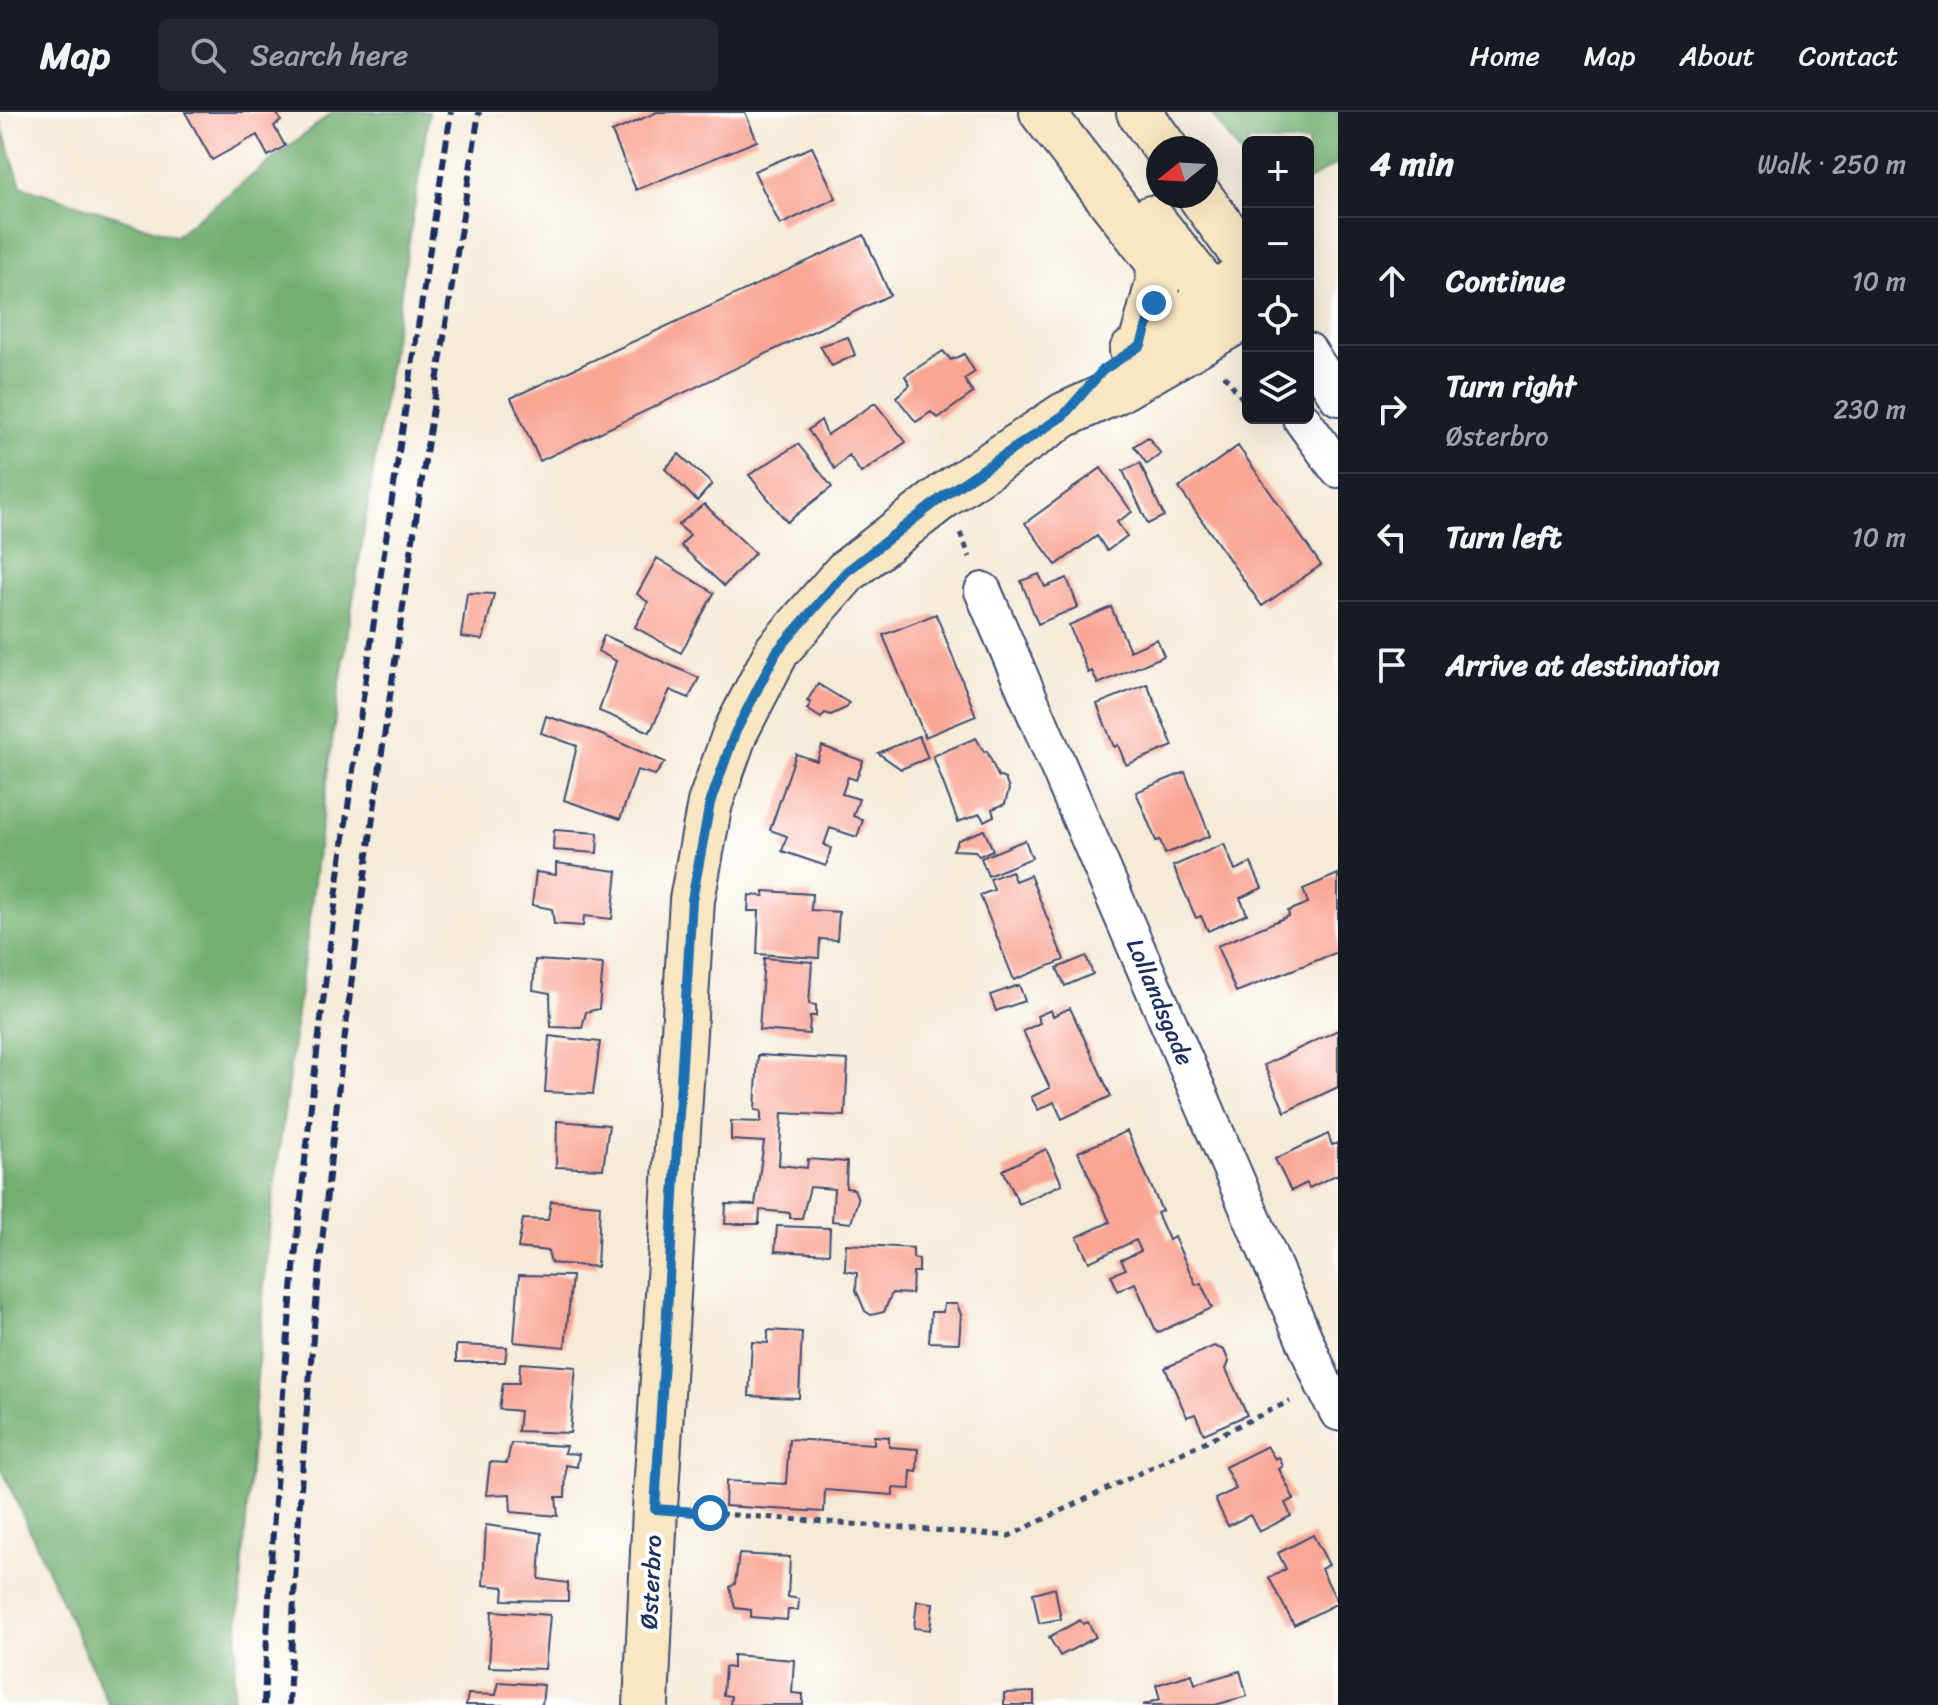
<!DOCTYPE html>
<meta charset="utf-8">
<style>
body{margin:0;font-family:Sriracha,sans-serif;background:#242831;color:#f1f3f6}
.controls{position:absolute;right:24px;top:24px;display:grid;overflow:hidden;border-radius:12px;box-shadow:0 8px 32px #0002}
.controls button{width:72px;height:72px;display:grid;place-items:center;padding:0;border:0;border-bottom:2px solid #363941;background:#171b24;color:#f1f3f6;font:40px sans-serif}
.compass{position:absolute;left:1146px;top:24px;width:72px;height:72px;border-radius:50%;background:#171b24;box-shadow:0 8px 32px #0002;rotate:252deg}
.stop{position:absolute;width:24px;height:24px;margin:-18px;border:6px solid #1f6fb2;border-radius:50%;background:#fff}
.stop.end{background:#1f6fb2;border-color:#fff;box-shadow:0 2px 8px #0008}
.list{margin:0;padding:0;list-style:none}
h2{display:flex;justify-content:space-between;align-items:center;height:104px;margin:0;padding:0 32px;font-size:34px}
h2 small{font-size:26px;font-weight:400;color:#9ea1a6}
.list li{display:grid;grid-template-columns:52px 1fr auto;gap:24px;align-items:center;box-sizing:border-box;height:128px;padding:0 32px;border-top:2px solid #363941}
.list b{display:block;font-size:30px;white-space:nowrap}
.list p{margin:0;font-size:26px;white-space:nowrap;color:#9ea1a6}
.list em{font-size:26px;font-style:normal;color:#9ea1a6}
.icon{flex:none;width:44px;height:44px;fill:none;stroke:currentColor;stroke-width:2;stroke-linecap:round;stroke-linejoin:round}
.map{position:relative;flex:none;width:1338px;height:1593px;overflow:hidden}
header{display:flex;align-items:center;gap:48px;box-sizing:border-box;height:112px;padding:0 40px;background:#171b24;border-bottom:2px solid #363941}
header strong{font-size:38px}
nav{display:flex;gap:44px;margin-inline-start:auto;font-size:28px}
.search{width:560px;height:72px;background:#242831;display:flex;align-items:center;gap:20px;box-sizing:border-box;padding:0 28px;border-radius:12px;color:#9ea1a6;font-size:30px}
main{display:flex}
aside{flex:1;background:#171b24}
.map>svg:first-child{display:block}
.forest{fill:#72af6f;stroke:#466f66;stroke-width:2}
.building{fill:#f9a695}
.lines{fill:none;stroke-linecap:round;stroke-linejoin:round}
.street-casing{stroke:#3c4b70;stroke-width:40}
.secondary-casing{stroke:#3c4b70;stroke-width:48}
.path{stroke:#3c4b70;stroke-width:5;stroke-dasharray:6 6;stroke-linecap:butt}
.street{stroke:#fff;stroke-width:36}
.secondary{stroke:#f9e7c3;stroke-width:44}
.rail{stroke:#1b2f5e;stroke-width:6;stroke-dasharray:12 6;stroke-linecap:butt}
.route{stroke:#1f6fb2;stroke-width:10}
.labels{text-anchor:middle;stroke-width:8;stroke-linejoin:round;paint-order:stroke}
.street-label{font-size:24px;fill:#1b2f5e;stroke:#fff}
</style>
<header>
<strong>Map</strong>
<div class="search"><svg class="icon" aria-label="search" viewBox="0 0 24 24"><circle cx="10" cy="10" r="6"/><path d="M15 15l6 6"/></svg>Search here</div>
<nav><a>Home</a><a>Map</a><a>About</a><a>Contact</a></nav>
</header>
<main>
<div class="map">
<svg width="1338" height="1593" viewBox="0 0 1338 1593">
<rect width="100%" height="100%" fill="#fff"/>
<filter id="ink" filterUnits="userSpaceOnUse"><feTurbulence type="fractalNoise" baseFrequency=".0125" numOctaves="2"/><feDisplacementMap in="SourceGraphic" scale="16" xChannelSelector="R" yChannelSelector="G"/><feConvolveMatrix kernelMatrix="1 2 1 2 8 2 1 2 1" color-interpolation-filters="sRGB"/></filter>
<filter id="wash" filterUnits="userSpaceOnUse"><feTurbulence type="fractalNoise" baseFrequency=".006" numOctaves="4" result="noise"/><feDisplacementMap in="SourceGraphic" scale="32" xChannelSelector="R" yChannelSelector="G"/><feGaussianBlur stdDeviation="1.8" result="paint"/><feColorMatrix in="noise" values="0 0 0 0 0 0 0 0 0 0 0 0 0 0 0 0 0 1.4 0 .05"/><feComposite in="paint" operator="in"/></filter>
<g filter="url(#wash)">
<rect width="100%" height="100%" fill="#f4ead6"/>
<!-- forest -->
<path class="forest" d="M333,0H429L338,584L267,1133L232,1593H109L0,1353V9L21,74L175,124Z
M1210,0H1338V51L1308,69V30H1248V51Z"/>
<g id="blocks">
<!-- building -->
<path class="building" d="M185,0H276L281,9L274,14L285,34L268,44L257,23L212,48Z
M657,0H745L757,29L636,78L612,20Z
M812,35L836,86L780,113L754,59Z
M864,123L890,183L540,349L511,286Z
M848,225L855,243L832,254L820,234Z
M943,239L951,248L964,242L975,260L964,267L973,281L938,306L931,300L916,310L896,285L910,273L905,264Z
M875,291L906,330L861,361L849,343L835,357L808,318L821,308L827,323Z
M1148,325L1161,342L1147,352L1134,334Z
M798,332L832,375L787,410L749,363Z
M1238,334L1321,453L1262,494L1179,376Z
M679,342L712,372L697,389L665,357Z
M1140,351L1164,404L1148,412L1123,359Z
M1101,356L1132,400L1117,410L1127,424L1107,439L1097,424L1056,453L1025,411Z
M704,392L755,441L724,474L681,434L690,423L678,413Z
M657,446L714,481L681,541L635,515L648,490L637,482Z
M1039,462L1045,475L1067,466L1078,495L1038,512L1021,469Z
M467,481L494,482L483,528L461,525Z
M1111,495L1130,539L1157,527L1164,544L1098,572L1092,559L1088,561L1069,513Z
M936,502L976,604L925,625L883,523Z
M604,523L699,566L689,586L670,578L650,620L599,599L616,549L598,539Z
M818,572L849,591L846,596L831,603L825,601L821,606L807,597L811,591L807,589Z
M1147,572L1173,634L1126,653L1118,633L1114,635L1097,592Z
M546,604L590,618L665,650L655,663L637,658L620,707L564,688L577,634L541,621Z
M919,624L928,646L901,657L878,641Z
M976,626L984,640L987,639L998,664L1005,667L1009,677L1005,692L992,697L994,704L984,709L980,702L958,710L933,644Z
M822,634L863,649L856,668L848,665L842,682L859,687L853,704L863,708L857,725L830,716L824,733L831,736L826,754L782,739L787,724L770,718L796,642L817,649Z
M1185,660L1210,724L1165,742L1160,728L1156,729L1136,680Z
M554,718L598,721L597,741L553,738Z
M984,718L993,738L979,744L975,739L953,738L958,728Z
M1025,728L1032,746L988,764L981,746Z
M1224,732L1235,758L1251,751L1262,776L1240,786L1247,802L1208,819L1201,804L1196,806L1173,754Z
M556,751L617,759L612,807L584,804L583,814L554,812L552,797L532,793L536,760L556,763Z
M1011,759L1015,769L1030,763L1064,848L1014,868L980,783L994,778L990,767Z
M1338,762V840L1236,880L1217,834L1289,804L1288,799L1308,791L1303,777Z
M764,779L812,782L811,798L839,800L837,828L820,827L819,846L757,842L759,799H748L749,783L764,784Z
M1086,844L1093,862L1065,874L1057,856Z
M764,846L812,850L809,892L816,893V904H810L809,922L759,918Z
M535,848L603,852L599,897L586,900L582,916L551,915L550,881L533,878Z
M1019,873L1025,889L996,899L990,883Z
M1070,896L1111,984L1062,1007L1054,990L1038,998L1031,985L1050,976L1023,919L1040,911L1037,904L1051,898L1053,904Z
M1338,918V975L1285,1000L1264,953Z
M549,924L600,930L593,982L545,980Z
M758,943L848,948L845,1004L782,1001L779,1053L807,1056L808,1047L847,1050L846,1076L854,1077L858,1087L851,1111L832,1109L834,1077L810,1075L802,1106H790V1101L760,1098L759,1112H725L726,1092L755,1093L764,1030L731,1028V1009L761,1010V999L755,998Z
M557,1009L609,1013L603,1057L556,1055Z
M1127,1019L1162,1099L1157,1101L1169,1128L1174,1125L1196,1173L1201,1171L1212,1196L1157,1221L1135,1171L1118,1179L1111,1163L1126,1157L1121,1148L1141,1139L1136,1128L1089,1150L1077,1125L1110,1110L1078,1040Z
M1328,1022L1332,1033L1338,1031V1062L1309,1076L1307,1071L1291,1079L1275,1047Z
M1046,1037L1062,1072L1019,1092L1003,1058Z
M551,1089L600,1093L597,1155L551,1151L548,1139L518,1136L523,1107L548,1108Z
M777,1114L830,1116L829,1142L775,1139Z
M846,1132L913,1136V1146L919,1147V1160H913L912,1182L892,1181L884,1200L871,1203L865,1199L856,1178L857,1161L845,1159Z
M519,1163L572,1164L565,1235L514,1230Z
M944,1192H957L961,1203L959,1231L929,1230L931,1200H943Z
M768,1218L802,1220L799,1286L749,1284L752,1230L768,1231Z
M456,1233L507,1235L505,1250H456Z
M1214,1234L1224,1238L1229,1250L1226,1257L1247,1303L1204,1322L1195,1302L1187,1305L1165,1256Z
M520,1251L576,1255L570,1321L518,1319L520,1299L499,1297L503,1271H519Z
M874,1324L889,1325V1335L918,1337L917,1360L911,1359L910,1377L893,1376V1383L825,1378L824,1400L725,1394L726,1369L786,1372L789,1327L874,1332Z
M511,1331L566,1334L564,1341L579,1342L577,1355L566,1353L565,1385H556L558,1404L511,1400L510,1382L486,1383L490,1350L507,1351Z
M1267,1334L1275,1347L1279,1345L1283,1354L1279,1357L1294,1387L1285,1391L1291,1404L1259,1420L1250,1403L1228,1414L1215,1387L1236,1377L1225,1355Z
M486,1413L542,1421L539,1467L568,1471V1489L503,1488L504,1475L483,1473Z
M1313,1423L1329,1453L1321,1457L1338,1491L1294,1513L1269,1466L1286,1457L1278,1441Z
M739,1442L790,1445L788,1485L799,1487L798,1498H788L787,1508L751,1505V1498L735,1496L730,1475L735,1472Z
M1055,1476L1061,1507L1039,1511L1033,1481Z
M917,1489L933,1491L930,1518L914,1516Z
M492,1499L550,1503L545,1557L489,1555Z
M1080,1508L1083,1512L1088,1510L1096,1525L1060,1544L1049,1525Z
M733,1543L794,1548L792,1581L803,1582V1593H730L731,1584L723,1583L725,1555L733,1556Z
M1240,1559L1247,1584L1215,1593H1143L1160,1587L1156,1573L1192,1562L1195,1572Z
M499,1570L544,1573L542,1593H466L468,1582L496,1583Z
M1034,1580V1593H1004V1581Z"/>
</g>
</g>
<g filter="url(#ink)">
<use href="#blocks" fill-opacity="0" stroke="#3c4b70" stroke-width="2"/>
<g class="lines">
<defs>
<path id="street" d="M1308,239L1338,285
M1301,306L1338,357
M983,479L1324,1273L1338,1300"/>
<path id="secondary" d="M1042,0L1158,150L1159,167L1141,233
M1139,0L1165,36
M1200,84L1248,150
M1151,106L1234,211
M1132,239L1248,159
M646,1593L655,1397L692,788L710,691L735,621L777,539L846,460L945,383L1064,303L1115,280L1234,211L1248,200"/>
</defs>
<!-- street casing -->
<use href="#street" class="street-casing"/>
<!-- secondary casing -->
<use href="#secondary" class="secondary-casing"/>
<!-- path -->
<path class="path" d="M1224,263L1248,294
M960,421L970,445
M696,1400L1009,1424L1290,1289"/>
<!-- street -->
<use href="#street" class="street"/>
<!-- secondary -->
<use href="#secondary" class="secondary"/>
<!-- rail -->
<path class="rail" d="M264,1593C285,1058 370,528 451,0
M289,1593C310,1058 397,528 479,0"/>
</g>
</g>
<g class="lines" filter="url(#ink)">
<!-- route -->
<path class="route" d="M710,1401L655,1397L692,788L710,691L735,621L777,539L846,460L945,383L1064,303L1103,258L1141,233L1154,191"/>
</g>
<g class="labels">
<!-- street labels -->
<g class="street-label">
<text transform="translate(1160 890) rotate(67)" y="8">Lollandsgade</text>
<text transform="translate(651 1470) rotate(-87)" y="8">Østerbro</text>
</g>
</g>
</svg>
<div class="controls">
<button>+</button>
<button>−</button>
<button><svg class="icon" aria-label="locate" viewBox="0 0 24 24"><circle cx="12" cy="12" r="6"/><path d="M12 2v4M12 18v4M2 12h4M18 12h4"/></svg></button>
<button><svg class="icon" aria-label="layers" viewBox="0 0 24 24"><path d="M12 4l9 5-9 5-9-5zM3 14l9 5 9-5"/></svg></button>
</div>
<svg class="compass" viewBox="-18 -18 36 36"><path d="M0-13l5 13h-10z" fill="#e53935"/><path d="M0 13l5-13h-10z" fill="#9ea1a6"/></svg>
<div class="stop" style="left:710px;top:1401px"></div>
<div class="stop end" style="left:1154px;top:191px"></div>
</div>
<aside>
<h2>4 min<small>Walk · 250 m</small></h2>
<ul class="list">
<li><svg class="icon" aria-label="ahead" viewBox="0 0 24 24"><path d="M12 20V5M6 11l6-6 6 6"/></svg><div><b>Continue</b></div><em>10 m</em></li>
<li><svg class="icon" aria-label="right" viewBox="0 0 24 24"><path d="M7 20v-9h11M14 6l5 5-5 5"/></svg><div><b>Turn right</b><p>Østerbro</p></div><em>230 m</em></li>
<li><svg class="icon" aria-label="left" viewBox="0 0 24 24"><path d="M17 20v-9H6M10 6l-5 5 5 5"/></svg><div><b>Turn left</b></div><em>10 m</em></li>
<li><svg class="icon" aria-label="arrive" viewBox="0 0 24 24"><path d="M6 21V4h12l-3 4 3 4H6"/></svg><div><b>Arrive at destination</b></div></li>
</ul>
</aside>
</main>
